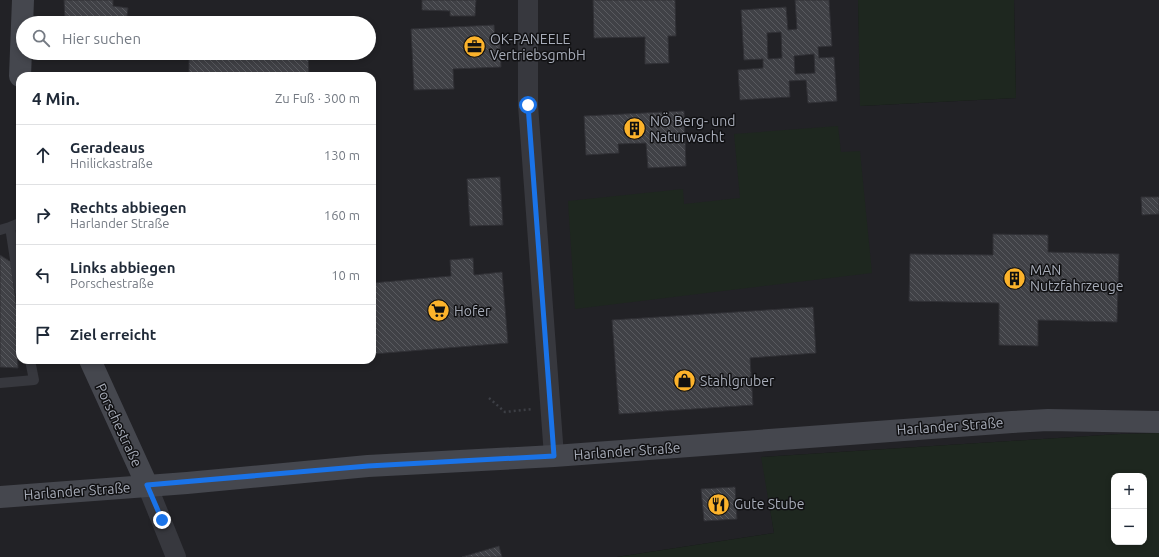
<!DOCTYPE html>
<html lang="de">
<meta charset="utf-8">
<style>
body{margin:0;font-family:Ubuntu,sans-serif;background:#f6f6f7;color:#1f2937}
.controls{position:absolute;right:12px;bottom:12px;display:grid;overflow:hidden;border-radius:8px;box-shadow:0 2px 6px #0003}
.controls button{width:36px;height:36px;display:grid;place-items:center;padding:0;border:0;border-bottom:1px solid #e0e1e3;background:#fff;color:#1f2937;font:20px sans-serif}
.stop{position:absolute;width:12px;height:12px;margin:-9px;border:3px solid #1a73e8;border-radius:50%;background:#fff}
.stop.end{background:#1a73e8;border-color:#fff;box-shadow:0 1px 4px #0008}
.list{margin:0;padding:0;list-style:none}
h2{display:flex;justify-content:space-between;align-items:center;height:52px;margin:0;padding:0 16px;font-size:17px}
h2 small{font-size:13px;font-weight:400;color:#747a83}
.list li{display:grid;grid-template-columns:26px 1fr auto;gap:12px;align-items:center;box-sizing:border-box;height:60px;padding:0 16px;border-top:1px solid #e0e1e3}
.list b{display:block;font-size:15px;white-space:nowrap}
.list p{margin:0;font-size:13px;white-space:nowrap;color:#747a83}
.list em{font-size:13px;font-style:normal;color:#747a83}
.icon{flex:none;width:22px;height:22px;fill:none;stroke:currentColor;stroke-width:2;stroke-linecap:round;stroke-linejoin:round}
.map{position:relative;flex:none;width:1159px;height:557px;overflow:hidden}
.search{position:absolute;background:#fff;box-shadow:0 2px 6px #0003;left:16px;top:16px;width:360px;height:44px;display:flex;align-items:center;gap:10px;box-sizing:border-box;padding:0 14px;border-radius:22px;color:#747a83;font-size:15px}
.panel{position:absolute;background:#fff;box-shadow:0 2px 6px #0003;left:16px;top:72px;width:360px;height:292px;border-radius:12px}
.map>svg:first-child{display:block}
.built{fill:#222226;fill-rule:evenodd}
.green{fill:#1e271f;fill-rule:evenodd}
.building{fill:url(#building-back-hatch);stroke:#303035;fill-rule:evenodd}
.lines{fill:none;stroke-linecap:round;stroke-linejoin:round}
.path{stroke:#3d3f45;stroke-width:2.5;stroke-dasharray:2 3;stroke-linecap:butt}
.lane{stroke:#37383e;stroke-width:10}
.street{stroke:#37383e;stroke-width:20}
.secondary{stroke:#45474e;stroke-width:22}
.route{stroke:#1a73e8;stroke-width:5}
.labels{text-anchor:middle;stroke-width:3;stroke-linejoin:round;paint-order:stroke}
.poi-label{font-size:14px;fill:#a8adb9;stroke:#111113;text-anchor:start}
.street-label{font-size:14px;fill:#a8adb9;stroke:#111113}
</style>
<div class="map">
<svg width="1159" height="557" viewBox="0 0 1159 557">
<defs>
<pattern id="building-back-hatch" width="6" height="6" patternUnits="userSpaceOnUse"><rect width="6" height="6" fill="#404146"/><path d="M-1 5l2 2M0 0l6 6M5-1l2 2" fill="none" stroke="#595a5f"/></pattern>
</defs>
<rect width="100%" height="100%" fill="#161618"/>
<!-- built -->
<path class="built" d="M0,0H858L861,106L1016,98L1014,0H1159V433L1120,434L762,457L774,533L617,557H0ZM23,23H369V53H23ZM20,76H372V360H20Z"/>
<!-- green -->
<path class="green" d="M858,0H1014L1016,98L860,106Z
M838,126L841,152L860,151L872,273L575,309L568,201L683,189L684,204L740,198L734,134Z
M1159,433V557H617L774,533L761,457L1120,434ZM1114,476H1144V542H1114Z"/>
<!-- building -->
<path class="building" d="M64,0H113V6L128,8L127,16L140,18V23H65Z
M422,0H476L475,16H450V11L422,10Z
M593,0H675L676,36H668L669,63L645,64V37L594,38Z
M795,0H829L832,46L818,47L819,58L834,57L837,101L808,103L806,80L789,81L790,97L740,100L738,70L763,68V59L744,60L741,10L786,7L788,30L797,29ZM781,32L782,58L768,59L767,33ZM814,54L815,73L795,74L794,56Z
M494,25L495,41L500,44L501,67L453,69L454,89L414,90L411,29Z
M189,53H308L309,76H189Z
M684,111L686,166L648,168L646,143L618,144L619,153L586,155L584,116Z
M500,177L503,225L470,226L467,179Z
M1141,197H1159V214L1142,215Z
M993,234L1048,235V252L1119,254L1117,322L1038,320V346L999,345V303L909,301L910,254L993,255Z
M0,255L11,262L20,335V346H17L18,368L0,367Z
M473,258L474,275L502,272L508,343L373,354L372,283L451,276L450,260Z
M813,307L816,353L750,358L753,405L619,414L612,320Z
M735,487L737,519L704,521L701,489Z
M499,546L502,557H462Z"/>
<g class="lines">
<!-- path -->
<path class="path" d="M489,398L505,412L533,409"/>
<!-- lane -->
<path class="lane" d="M20,223L10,227L20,292
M0,230L10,227
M0,383L34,380L30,360"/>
<!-- street -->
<path class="street" d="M528,0V105L554,456
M147,485L176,557"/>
<!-- secondary -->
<path class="secondary" d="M20,76L23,0
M90,360L147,485
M0,497L187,483L368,466L554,456L1012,422L1048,420L1159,422"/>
</g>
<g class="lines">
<!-- route -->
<path class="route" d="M162,520L147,485L368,466L554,456L528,105"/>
</g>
<!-- icons -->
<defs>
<symbol id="office-disc" viewBox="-11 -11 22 22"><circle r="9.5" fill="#fcb32b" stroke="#111113"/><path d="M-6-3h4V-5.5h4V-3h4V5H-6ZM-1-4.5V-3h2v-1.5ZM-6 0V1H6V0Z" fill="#111"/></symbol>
<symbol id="building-disc" viewBox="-11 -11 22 22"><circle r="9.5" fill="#fcb32b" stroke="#111113"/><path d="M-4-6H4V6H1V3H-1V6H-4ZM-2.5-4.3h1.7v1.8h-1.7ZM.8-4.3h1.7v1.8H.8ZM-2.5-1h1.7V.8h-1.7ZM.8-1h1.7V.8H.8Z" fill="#111"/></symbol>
<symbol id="supermarket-disc" viewBox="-11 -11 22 22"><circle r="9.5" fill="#fcb32b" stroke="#111113"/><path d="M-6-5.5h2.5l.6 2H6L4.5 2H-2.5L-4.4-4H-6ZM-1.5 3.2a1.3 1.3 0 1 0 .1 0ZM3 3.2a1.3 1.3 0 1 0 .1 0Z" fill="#111"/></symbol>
<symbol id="shop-disc" viewBox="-11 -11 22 22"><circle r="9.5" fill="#fcb32b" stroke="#111113"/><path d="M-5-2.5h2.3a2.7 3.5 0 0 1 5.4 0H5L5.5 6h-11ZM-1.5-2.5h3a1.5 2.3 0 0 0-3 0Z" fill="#111"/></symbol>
<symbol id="restaurant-disc" viewBox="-11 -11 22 22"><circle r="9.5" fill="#fcb32b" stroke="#111113"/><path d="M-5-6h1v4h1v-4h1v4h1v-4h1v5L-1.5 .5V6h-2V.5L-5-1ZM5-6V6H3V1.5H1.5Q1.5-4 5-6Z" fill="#111"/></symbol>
</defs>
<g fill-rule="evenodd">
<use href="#office-disc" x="462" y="34" width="25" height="25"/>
<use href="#building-disc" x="622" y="116" width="25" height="25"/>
<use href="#building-disc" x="1002" y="266" width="25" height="25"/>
<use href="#supermarket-disc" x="426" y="298" width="25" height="25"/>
<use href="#shop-disc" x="672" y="368" width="25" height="25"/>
<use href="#restaurant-disc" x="706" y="492" width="25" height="25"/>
</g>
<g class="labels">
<!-- poi labels -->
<g class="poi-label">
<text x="490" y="44">OK-PANEELE<tspan x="490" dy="16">VertriebsgmbH</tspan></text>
<text x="650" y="126">NÖ Berg- und<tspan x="650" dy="16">Naturwacht</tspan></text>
<text x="1030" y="275">MAN<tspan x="1030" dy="16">Nutzfahrzeuge</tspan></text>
<text x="454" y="316">Hofer</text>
<text x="700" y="386">Stahlgruber</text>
<text x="734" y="509">Gute Stube</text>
</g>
<!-- street labels -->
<g class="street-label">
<text transform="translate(119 425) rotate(65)" y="5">Porschestraße</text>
<text transform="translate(950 426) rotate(-4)" y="5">Harlander Straße</text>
<text transform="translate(627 451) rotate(-4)" y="5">Harlander Straße</text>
<text transform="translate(77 491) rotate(-4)" y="5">Harlander Straße</text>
</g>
</g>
</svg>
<div class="controls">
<button>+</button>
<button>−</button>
</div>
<div class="stop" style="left:528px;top:105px"></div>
<div class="stop end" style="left:162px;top:520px"></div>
<div class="search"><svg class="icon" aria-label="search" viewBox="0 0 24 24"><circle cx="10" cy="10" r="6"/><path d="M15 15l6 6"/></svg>Hier suchen</div>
<section class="panel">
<h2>4 Min.<small>Zu Fuß · 300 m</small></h2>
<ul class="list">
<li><svg class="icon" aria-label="ahead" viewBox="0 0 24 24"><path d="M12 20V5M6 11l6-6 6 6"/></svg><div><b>Geradeaus</b><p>Hnilickastraße</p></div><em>130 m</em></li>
<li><svg class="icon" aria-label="right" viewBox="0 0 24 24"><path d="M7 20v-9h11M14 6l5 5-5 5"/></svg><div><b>Rechts abbiegen</b><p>Harlander Straße</p></div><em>160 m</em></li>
<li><svg class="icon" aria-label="left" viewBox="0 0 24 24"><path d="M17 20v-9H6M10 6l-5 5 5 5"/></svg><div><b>Links abbiegen</b><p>Porschestraße</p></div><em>10 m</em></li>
<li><svg class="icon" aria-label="arrive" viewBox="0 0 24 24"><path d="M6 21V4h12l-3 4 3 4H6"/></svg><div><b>Ziel erreicht</b></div></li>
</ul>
</section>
</div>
